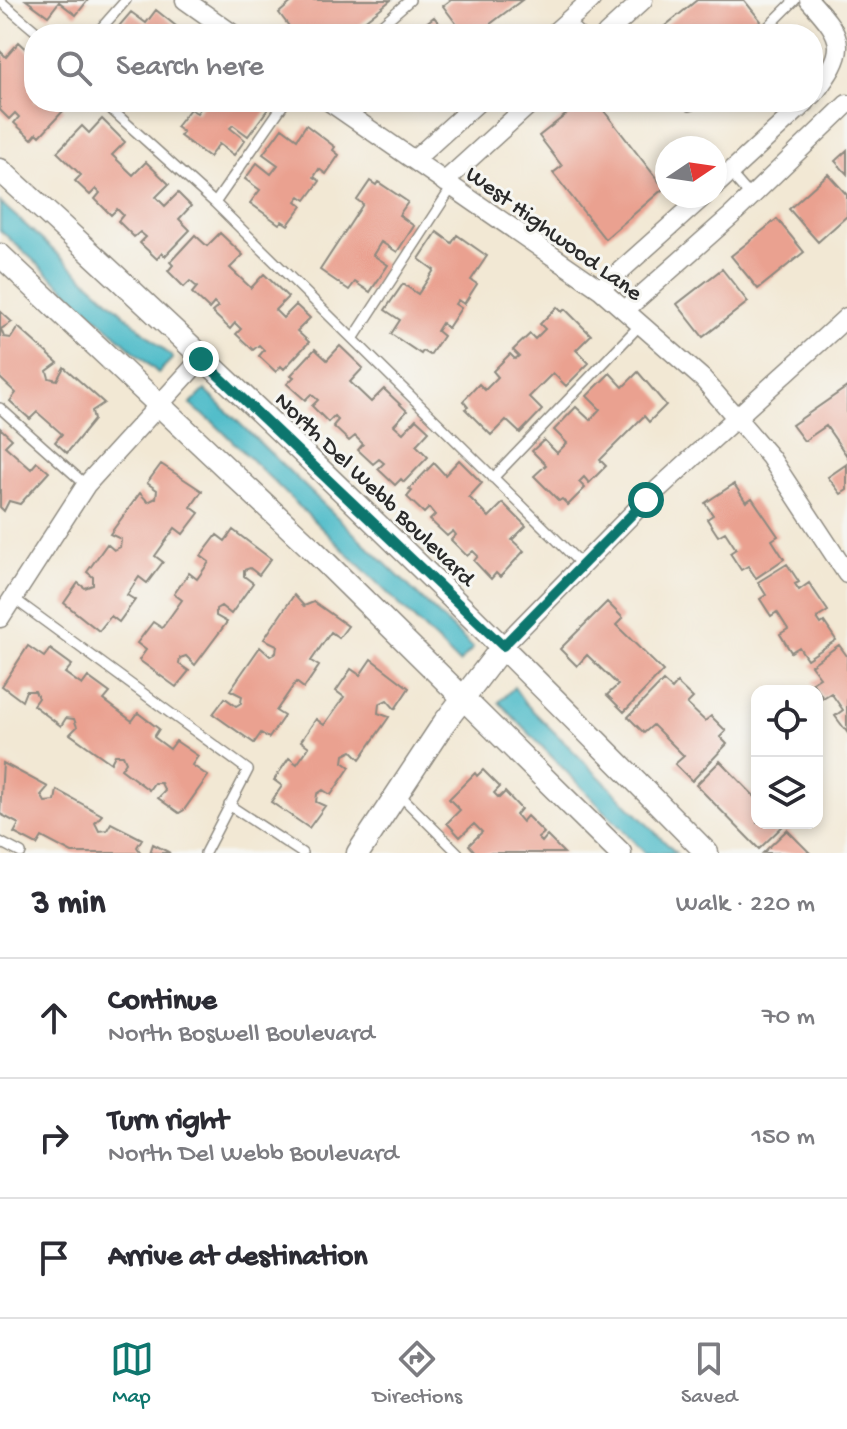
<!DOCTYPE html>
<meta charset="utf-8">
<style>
body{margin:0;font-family:"Gochi Hand",sans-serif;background:#f2f2f3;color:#2b2b33}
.controls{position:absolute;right:24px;bottom:24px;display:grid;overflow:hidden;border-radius:16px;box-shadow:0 4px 12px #0003}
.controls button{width:72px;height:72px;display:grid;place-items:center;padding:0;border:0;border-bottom:2px solid #e1e1e2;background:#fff;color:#2b2b33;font:40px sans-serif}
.compass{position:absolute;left:655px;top:136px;width:72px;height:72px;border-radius:50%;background:#fff;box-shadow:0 4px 12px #0003;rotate:77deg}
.stop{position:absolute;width:24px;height:24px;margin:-18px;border:6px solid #0f766e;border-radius:50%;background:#fff}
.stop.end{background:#0f766e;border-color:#fff;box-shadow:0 2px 8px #0008}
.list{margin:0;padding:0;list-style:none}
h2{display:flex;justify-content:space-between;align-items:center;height:104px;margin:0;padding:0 32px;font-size:34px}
h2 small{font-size:26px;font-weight:400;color:#7c7c81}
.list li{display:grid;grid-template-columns:52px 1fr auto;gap:24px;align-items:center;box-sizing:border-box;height:120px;padding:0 32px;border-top:2px solid #e1e1e2}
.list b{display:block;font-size:30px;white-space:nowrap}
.list p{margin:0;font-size:26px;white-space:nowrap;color:#7c7c81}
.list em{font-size:26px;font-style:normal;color:#7c7c81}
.icon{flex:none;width:44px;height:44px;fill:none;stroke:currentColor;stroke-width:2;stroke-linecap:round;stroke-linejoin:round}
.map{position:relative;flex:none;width:847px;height:853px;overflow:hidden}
.search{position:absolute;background:#fff;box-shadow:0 4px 12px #0003;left:24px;right:24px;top:24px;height:88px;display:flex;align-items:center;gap:20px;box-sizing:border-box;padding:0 28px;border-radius:32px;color:#7c7c81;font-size:30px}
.sheet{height:464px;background:#fff}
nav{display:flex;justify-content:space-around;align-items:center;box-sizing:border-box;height:112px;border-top:2px solid #e1e1e2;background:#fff;font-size:22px;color:#7c7c81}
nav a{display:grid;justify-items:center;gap:4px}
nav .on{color:#0f766e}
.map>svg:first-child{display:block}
.water{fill:#4fbcc9;stroke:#3d747a;stroke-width:2}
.building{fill:#eaa190}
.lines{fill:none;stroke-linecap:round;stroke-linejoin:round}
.service-casing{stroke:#8e8a80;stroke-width:12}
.minor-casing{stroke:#8e8a80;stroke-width:21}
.tertiary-casing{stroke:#8e8a80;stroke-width:25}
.service{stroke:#fff;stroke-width:9}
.minor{stroke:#fff;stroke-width:18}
.tertiary{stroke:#fff;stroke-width:22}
.route{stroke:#0f766e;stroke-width:10}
.labels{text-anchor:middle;stroke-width:6;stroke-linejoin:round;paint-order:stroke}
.street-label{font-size:24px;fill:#2b2b2b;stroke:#f6f6f2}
</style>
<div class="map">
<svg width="847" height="853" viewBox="0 0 847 853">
<rect width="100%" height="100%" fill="#f6f6f2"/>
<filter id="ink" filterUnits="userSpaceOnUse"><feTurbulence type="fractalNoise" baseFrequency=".0125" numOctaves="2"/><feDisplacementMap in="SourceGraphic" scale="16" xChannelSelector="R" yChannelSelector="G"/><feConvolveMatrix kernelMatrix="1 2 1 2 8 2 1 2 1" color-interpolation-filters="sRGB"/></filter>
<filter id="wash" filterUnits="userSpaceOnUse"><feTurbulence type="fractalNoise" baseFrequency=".006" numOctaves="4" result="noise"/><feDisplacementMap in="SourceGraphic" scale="32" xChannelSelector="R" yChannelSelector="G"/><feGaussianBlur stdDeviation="1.8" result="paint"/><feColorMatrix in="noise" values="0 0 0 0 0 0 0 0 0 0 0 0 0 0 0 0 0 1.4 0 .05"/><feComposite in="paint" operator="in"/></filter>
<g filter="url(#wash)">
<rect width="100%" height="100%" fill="#f2e8d4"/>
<!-- water -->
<path class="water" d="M0,202L173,358L158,373L0,230Z
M205,390L473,648L459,663L213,422L190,405Z
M514,687L525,703L676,853H645L499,702Z"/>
<g id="blocks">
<!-- building -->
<path class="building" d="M26,0H88L76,15L59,2L48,16Z
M294,0H391L348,34H295L279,13Z
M451,0H522L489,25L495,34H464L443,6Z
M697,0H744L761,21L745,34H655Z
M156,10L186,34H129L119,26L131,12L146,23Z
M434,17L448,34H412Z
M19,42L34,56V72L29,78L34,82V102H56L64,110L40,136L37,133L32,139L14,123L19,117L15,113L9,119L0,110V51L6,57Z
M205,102H258L268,109L248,136L233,125L230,128L245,140L234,155L219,144L209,157L180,136L183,132L176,127L190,109L197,113Z
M582,102H597L664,188L605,239L553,173L562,166L539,136Z
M102,119L125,142L112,155L133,175L146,162L169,184L156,197L165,206L178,193L191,206L179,219L190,230L165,256L162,253L157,259L140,243L146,237L140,232L134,237L118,221L123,215L117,209L111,215L95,199L100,193L96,189L90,195L75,181L81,175L57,152L82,126L89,133Z
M306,125L335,147L333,150L339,155L326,174L319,169L314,177L320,181L306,200L300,196L296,201L302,206L288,225L282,221L279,224L250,203L260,190L245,179L257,163L271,174L278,165L263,154L282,128L297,139Z
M847,150V174L835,161Z
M828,174L847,195V216L818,242L789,209Z
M370,181L376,185L378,182L408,202L399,215L414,226L397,252L381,242L373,255L388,265L370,292L355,282L349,290L320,270L363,204L357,200Z
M777,219L804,252L758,289L731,256Z
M437,232L452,243L457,235L487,256L471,280L477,284L464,304L458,300L455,304L461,308L448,328L442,323L437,331L443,336L430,355L423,351L421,354L391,334L400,320L385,310L403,284L418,294L434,270L419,259Z
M220,233L243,255L230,268L251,288L264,274L288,297L275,310L283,318L296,305L310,318L297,331L309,342L284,369L281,366L276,372L259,356L264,350L259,345L253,350L236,334L241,329L235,323L230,329L212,312L218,307L214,303L209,309L192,293L197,287L190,281L184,287L168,271L173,265L170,262L195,235L207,246Z
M722,269L748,302L703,337L677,304Z
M557,307L562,312L565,309L591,335L576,350L589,363L566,386L553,373L529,397L542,410L520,433L506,420L491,435L465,409L468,407L463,401L479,384L485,390L498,377L493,371L510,354L515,359L519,356L513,350L530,334L535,339L545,329L540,324Z
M0,311L12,322L1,329L4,337L11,338L18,327L58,363L47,371L49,378L57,380L64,367L104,403L92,411L94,420L67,453L55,442L62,434L37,412L30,419L10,401L16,393L0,378Z
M340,346L363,368L350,382L371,402L384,389L407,411L394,425L403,433L416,419L429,431L416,445L428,457L404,482L401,479L395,485L378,469L384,463L379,459L373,464L358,450L363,444L355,436L349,441L333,426L338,420L334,416L328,422L312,406L318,400L311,394L305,400L287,384L294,377L291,375L315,349L327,360Z
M638,372L666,405L649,422L644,416L600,460L606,466L589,483L584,477L579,482L585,488L568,505L562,499L559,501L534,476L546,465L532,451L544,440L557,453L567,443L554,430L576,407L590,420L600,409L587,396L610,373L623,387Z
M847,387V456L826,426L804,441L792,425Z
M0,428L12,439L5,446L31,469L37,462L49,472L20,504L9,501L4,511L0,507Z
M459,460L482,483L469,497L489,517L503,503L526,526L512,540L524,551L500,577L496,573L491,579L474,561L478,556L473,551L467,556L451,540L456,535L453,531L447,536L430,520L435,515L429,508L424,513L407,497L412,491L409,489L434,463L445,475Z
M161,464L202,491L191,507L199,513L183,534L175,528L155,556L163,562L147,583L139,577L127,595L135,600L119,622L111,616L99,631L64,603L78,583L85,588L93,585V577L87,572L107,544L114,550L120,547L121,539L110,534L140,493L148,502L156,498L157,490L147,483Z
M847,464V490L841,494L828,477Z
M734,484L746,502L752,498L778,536L772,540L784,559L756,578L748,566L741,570L730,553L736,549L725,532L718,536L707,519L713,515L705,503Z
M233,530L271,559L259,575L250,568L244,570V576L253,583L231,614L221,606L216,609V616L227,622L195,665L186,656L180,658L179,664L189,671L176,687L139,660L146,650L137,643L153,622L162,628L182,600L174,594L189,573L197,579L209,562L201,556L217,535L225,541Z
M787,564L799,582L795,584L799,590L809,583L828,611L817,618L821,624L824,622L836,640L807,659L799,647L791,652L780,634L788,629L777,612L771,616L760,599L766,595L758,582Z
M294,595L304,606L314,602L348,626L339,638L331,632L311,661L319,666L304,688L296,682L276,711L284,716L269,738L261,733L254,743L213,714L225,698L236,706L241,703L242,696L230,690L260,647L270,656L276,653L277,645L264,639Z
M607,602L623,618L616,625L663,671L624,712L607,695L618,685L587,655L577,666L560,649Z
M839,645L847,656V732L835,716L843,710L831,693L823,698L812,682L820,677L811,665Z
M28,646L44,657L50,649L72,665L65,673L82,685L88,677L110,693L104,700L132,721L138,713L159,729L154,737L170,749L176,741L198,756L192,765L208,776L184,810L179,813L158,798L165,791L161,783H154L149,790L121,769L126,762L123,755H115L111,763L70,734L77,727L74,719L66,718L61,726L33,705L38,698L35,691H26L22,701L2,686Z
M371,659L409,688L395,709L387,700L379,704L378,713L389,717L360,759L352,751L344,755L343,762L350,767L331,795L323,790L317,794L316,802L325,806L309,828L271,802L282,786L274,780L289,758L297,764L309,747L301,741L316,719L324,725L344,697L336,691L351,669L360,675Z
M663,681L672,689L677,683L693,698L687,704L705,721L711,716L726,731L720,737L727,744L692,781L675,764L684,756L653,725L644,733L628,717Z
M720,761L757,799V823H786L759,849L696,785Z
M3,763L48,787L41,795L45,802L55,801L57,790L102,815L95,823L99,831L107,830L111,823L142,839L137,847L141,853H72L42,837L37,845L14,833L19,824L0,814Z
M483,770L500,787L494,793L499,798L505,792L521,809L516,815L522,822L527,816L544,833L538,838L542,842L547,836L564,853H476L469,845L482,832L474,824L460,837L447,823L460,810L449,799L475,773L477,776Z
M787,830L810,853H763Z
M153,844L170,853H150Z"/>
</g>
</g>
<g filter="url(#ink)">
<use href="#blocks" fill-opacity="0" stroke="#8e8a80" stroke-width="2"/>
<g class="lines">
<defs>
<path id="service" d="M0,1L39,34
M568,21L581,34
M96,34L126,0
M371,34L410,0
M761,34L795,0
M103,102L215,203L581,564
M690,106L694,102
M730,173L751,197
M215,203L285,102
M353,339L452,187
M0,408L86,485
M493,478L641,324
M13,598L248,770L205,853
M398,793L458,853
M229,805L302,853
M0,842L21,853"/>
<path id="minor" d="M185,0L233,34
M809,0C847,41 847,50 813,95
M553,34L591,0
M606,34L643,0
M330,102L600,289L703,379L770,457L847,574
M414,160L478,102
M444,182L532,102
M715,186L806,102
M600,289L704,196
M625,310L732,215L847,104
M0,618L86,485L201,359
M503,646L646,500L847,317"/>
<path id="tertiary" d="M0,170C243,390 477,619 707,853
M0,255L310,547L620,853
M358,853L444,723L503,646"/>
</defs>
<!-- service casing -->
<use href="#service" class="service-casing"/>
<!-- minor casing -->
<use href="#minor" class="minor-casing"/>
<!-- tertiary casing -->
<use href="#tertiary" class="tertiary-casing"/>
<!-- service -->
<use href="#service" class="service"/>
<!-- minor -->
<use href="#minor" class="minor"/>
<!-- tertiary -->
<use href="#tertiary" class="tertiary"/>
</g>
</g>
<g class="lines" filter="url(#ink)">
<!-- route -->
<path class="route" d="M201,359L503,646L646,500"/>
</g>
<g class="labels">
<!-- street labels -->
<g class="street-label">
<text transform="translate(555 232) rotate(36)" y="8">West Highwood Lane</text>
<text transform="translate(376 488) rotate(44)" y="8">North Del Webb Boulevard</text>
</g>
</g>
</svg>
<div class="controls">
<button><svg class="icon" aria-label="locate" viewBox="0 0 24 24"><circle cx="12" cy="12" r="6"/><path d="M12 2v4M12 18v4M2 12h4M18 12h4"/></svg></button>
<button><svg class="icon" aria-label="layers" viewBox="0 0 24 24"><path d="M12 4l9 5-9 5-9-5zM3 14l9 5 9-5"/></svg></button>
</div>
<svg class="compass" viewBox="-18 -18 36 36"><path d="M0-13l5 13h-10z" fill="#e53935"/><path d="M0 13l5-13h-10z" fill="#7c7c81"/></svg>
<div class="stop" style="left:646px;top:500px"></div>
<div class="stop end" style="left:201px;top:359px"></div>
<div class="search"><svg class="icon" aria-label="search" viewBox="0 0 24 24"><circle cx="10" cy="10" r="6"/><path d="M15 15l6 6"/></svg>Search here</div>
</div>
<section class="sheet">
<h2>3 min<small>Walk · 220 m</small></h2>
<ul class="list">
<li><svg class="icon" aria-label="ahead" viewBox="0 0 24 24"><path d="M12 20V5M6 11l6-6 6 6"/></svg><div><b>Continue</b><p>North Boswell Boulevard</p></div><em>70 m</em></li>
<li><svg class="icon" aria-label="right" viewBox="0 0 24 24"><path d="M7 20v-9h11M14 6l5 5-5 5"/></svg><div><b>Turn right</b><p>North Del Webb Boulevard</p></div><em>150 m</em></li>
<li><svg class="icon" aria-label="arrive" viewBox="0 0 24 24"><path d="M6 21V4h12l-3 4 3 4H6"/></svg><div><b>Arrive at destination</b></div></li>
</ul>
</section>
<nav>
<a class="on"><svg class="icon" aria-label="map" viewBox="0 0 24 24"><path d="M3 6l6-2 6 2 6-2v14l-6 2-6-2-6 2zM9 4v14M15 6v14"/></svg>Map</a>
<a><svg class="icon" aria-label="directions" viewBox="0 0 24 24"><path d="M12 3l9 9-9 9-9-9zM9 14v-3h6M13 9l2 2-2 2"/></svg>Directions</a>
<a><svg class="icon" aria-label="saved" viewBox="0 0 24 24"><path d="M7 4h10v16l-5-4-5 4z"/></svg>Saved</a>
</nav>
